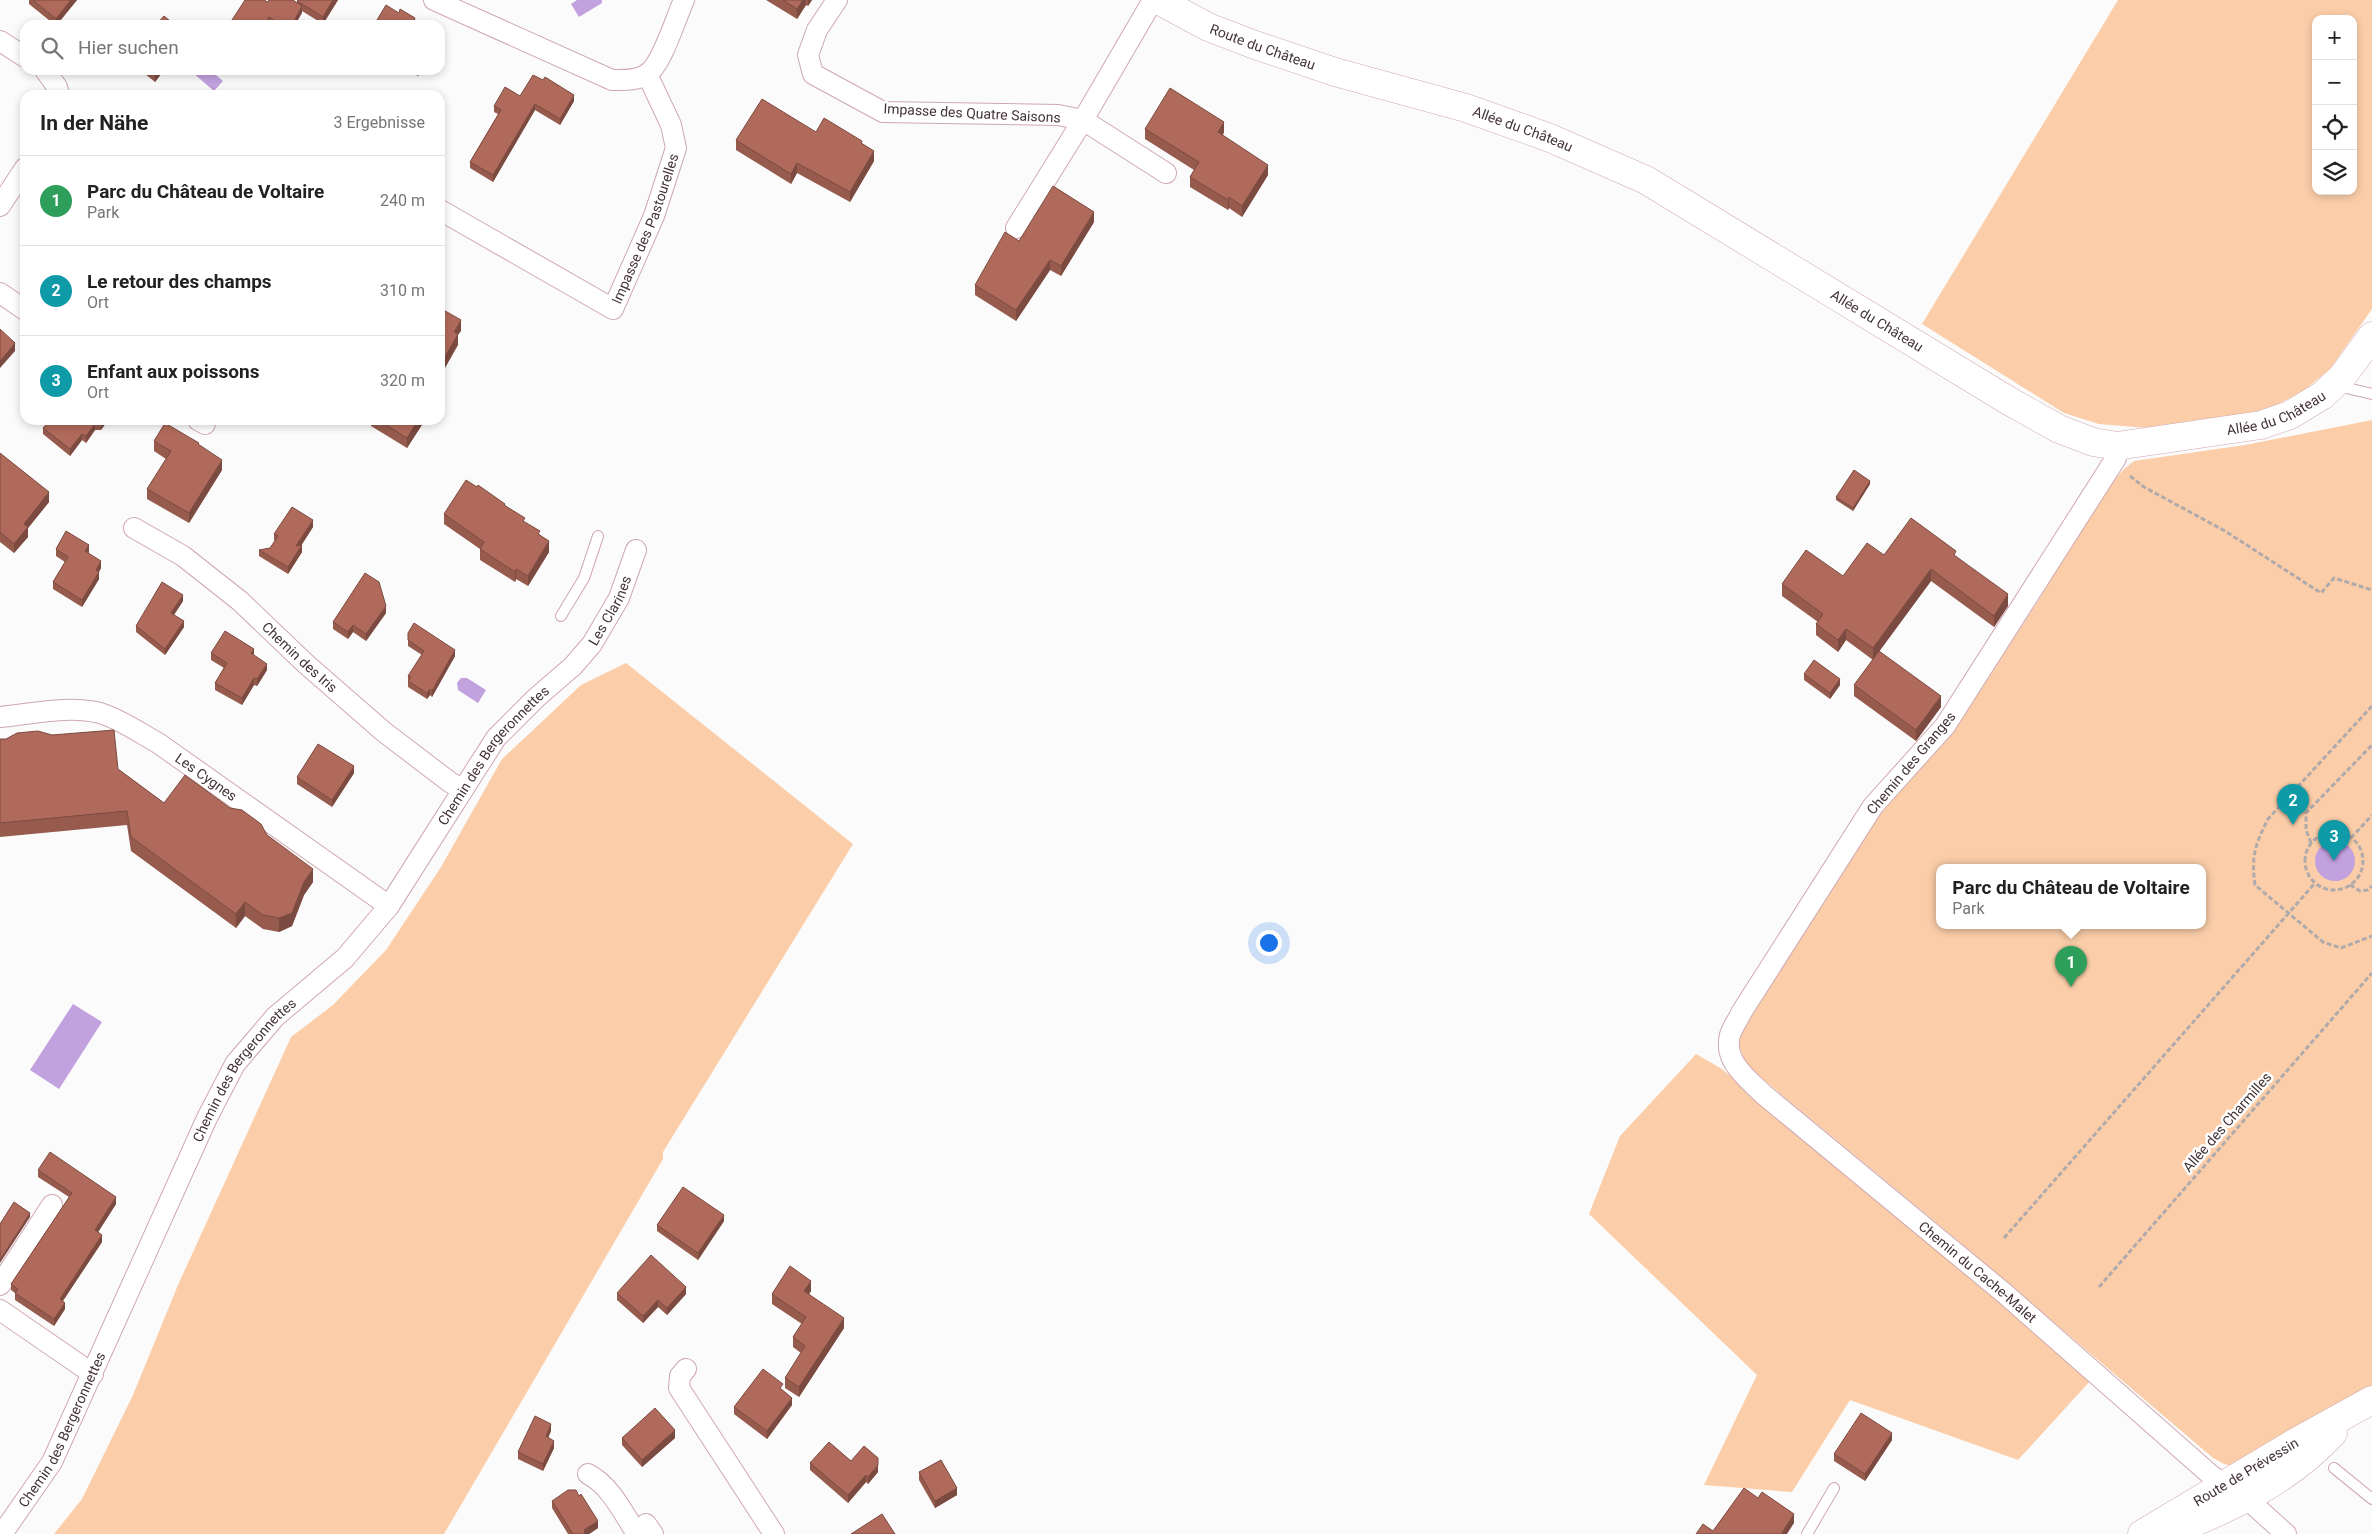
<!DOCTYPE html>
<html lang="de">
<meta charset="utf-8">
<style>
body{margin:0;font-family:Roboto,sans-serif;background:#f6f6f6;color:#222}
.controls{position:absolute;right:15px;top:15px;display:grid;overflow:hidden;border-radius:10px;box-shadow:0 2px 8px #0003}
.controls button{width:45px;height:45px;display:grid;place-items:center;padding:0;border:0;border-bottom:1px solid #e0e0e0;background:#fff;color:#222;font:25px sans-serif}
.you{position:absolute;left:1268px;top:942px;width:18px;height:18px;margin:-12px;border:4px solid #fff;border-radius:50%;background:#1a73e8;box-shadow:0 0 0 8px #1a73e833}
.badge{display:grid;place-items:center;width:32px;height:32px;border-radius:50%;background:#097427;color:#fff;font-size:16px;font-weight:700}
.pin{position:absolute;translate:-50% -41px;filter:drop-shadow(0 1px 2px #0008)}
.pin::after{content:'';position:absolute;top:26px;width:18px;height:15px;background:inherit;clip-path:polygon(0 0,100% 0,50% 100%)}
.popup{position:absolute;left:1936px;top:864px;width:270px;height:65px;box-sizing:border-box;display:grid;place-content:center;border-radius:10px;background:#fff;filter:drop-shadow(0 1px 4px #0005);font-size:16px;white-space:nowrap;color:#767676}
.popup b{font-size:19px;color:#222}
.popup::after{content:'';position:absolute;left:50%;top:100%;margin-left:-10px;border:10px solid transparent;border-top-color:#fff}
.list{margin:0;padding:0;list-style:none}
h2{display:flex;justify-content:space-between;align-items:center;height:65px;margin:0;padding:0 20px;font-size:21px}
h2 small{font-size:16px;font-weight:400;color:#767676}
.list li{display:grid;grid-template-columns:32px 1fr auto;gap:15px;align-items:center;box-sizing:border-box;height:90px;padding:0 20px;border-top:1px solid #e0e0e0}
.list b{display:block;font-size:19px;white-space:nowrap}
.list p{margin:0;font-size:16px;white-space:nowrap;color:#767676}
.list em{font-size:16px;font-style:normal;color:#767676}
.icon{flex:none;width:28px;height:28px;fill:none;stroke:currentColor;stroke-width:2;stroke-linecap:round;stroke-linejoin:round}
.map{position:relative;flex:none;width:2372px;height:1534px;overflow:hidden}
.search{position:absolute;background:#fff;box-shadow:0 2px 8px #0003;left:20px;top:20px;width:425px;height:55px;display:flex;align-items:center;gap:12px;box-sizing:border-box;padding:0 18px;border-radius:15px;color:#767676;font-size:19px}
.panel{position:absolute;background:#fff;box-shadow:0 2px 8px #0003;left:20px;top:90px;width:425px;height:335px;border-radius:15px}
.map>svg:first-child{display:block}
.green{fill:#fbcea9;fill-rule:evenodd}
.water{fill:#c2a1df}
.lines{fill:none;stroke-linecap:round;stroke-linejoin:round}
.lane-casing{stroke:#cfa8b0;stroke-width:12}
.street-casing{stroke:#cfa8b0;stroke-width:22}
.secondary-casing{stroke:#cfa8b0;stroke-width:29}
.path{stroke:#b0aaab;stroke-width:3;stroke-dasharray:5 2.5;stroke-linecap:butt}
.lane{stroke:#fff;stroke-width:10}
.street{stroke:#fff;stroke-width:20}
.secondary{stroke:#fff;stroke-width:28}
.wall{fill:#975b4e}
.shaded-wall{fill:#7b4a40}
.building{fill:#b06a5b;stroke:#7b4a40}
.labels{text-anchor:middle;stroke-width:5;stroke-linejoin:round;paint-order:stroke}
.street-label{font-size:14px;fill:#433336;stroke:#fff}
</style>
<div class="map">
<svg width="2372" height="1534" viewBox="0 0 2372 1534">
<rect width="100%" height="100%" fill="#fbfbfb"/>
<!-- green -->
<path class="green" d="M2118,0H2372V309L2330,369L2302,392L2270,408L2228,420L2147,428L2099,424L2064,413L1922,324ZM2316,19H2353V191H2316Z
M2372,420V1385L2232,1466L2224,1464L2213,1458L1956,1239L1747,1066L1739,1046L1740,1033L1879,816L1964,716L2038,601L2103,493L2124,469L2134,461L2245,445ZM1940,868H2202V926H1940Z
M626,663L853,844L663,1152V1159L444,1534H54L82,1499L133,1395L178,1285L291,1037L333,1005L386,950L441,867L502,759L581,685Z
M1696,1054L1722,1069L2091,1380L2018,1460L1850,1400L1792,1492L1704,1485L1757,1375L1589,1214L1620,1136Z"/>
<!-- water -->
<path class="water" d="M577,0H602V3L579,17L571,4Z
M196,70H210L223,81L214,91L193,73Z
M461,678H467L486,690L478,703L458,690L457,683Z
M2315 861a20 20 0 1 1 40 0a20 20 0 1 1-40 0Z
M73,1004L102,1022L59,1089L30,1070Z"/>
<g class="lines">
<defs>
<path id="lane" d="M2338,386L2372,394
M561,616L584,578L598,536
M2334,1468L2372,1499
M1807,1534L1834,1488"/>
<g id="street">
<path d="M434,0L612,80C623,80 637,81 647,74C662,65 676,17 684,0"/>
<path d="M837,0L817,30L808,55L813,74L883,112L1058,115L1083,120L1153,0"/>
<path d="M0,41L25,57"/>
<path d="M45,70L57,87L59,95"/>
<path d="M0,206L25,168"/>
<path id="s1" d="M440,210L613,309L654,216L676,148L671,125L647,74"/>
<path d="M1016,228L1083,120L1166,173"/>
<path d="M0,293L25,310"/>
<path d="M198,420L205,424"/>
<path id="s2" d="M2117,446L2116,458L1945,726L1873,806L1741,1013C1738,1020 1732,1028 1730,1035C1723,1061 1747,1078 1763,1094L2004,1293L2212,1476L2247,1499L2286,1534"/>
<path id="s3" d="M134,528L183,556L240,601L306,664L384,732L451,783L463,789"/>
<path id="s4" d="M0,717C32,714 69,705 100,713C120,719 140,733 158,743L389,906"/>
<path d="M0,1285L52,1205"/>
<path d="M0,1310L93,1374"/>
<path d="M686,1369L680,1376L679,1388L774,1534"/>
<path d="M588,1474C611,1486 623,1513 637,1534"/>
<path d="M646,1524L653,1534"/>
<path id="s5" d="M2,1534L52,1462L207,1118L235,1064L275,1017L345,958L389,906L496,738L536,698L573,666L592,644L619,598L636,550"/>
</g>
<g id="secondary">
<path id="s6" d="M1158,0L1208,27L1255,45L1335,72L1466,108L1550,138L1646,180L2009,401L2059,429L2093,442L2117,446L2261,425L2290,415L2323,395L2342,377L2372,336"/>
<path d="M2175,1530C2234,1507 2289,1480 2333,1433"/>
<path id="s7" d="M2142,1534L2296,1442L2372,1400"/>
</g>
</defs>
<!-- lane casing -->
<use href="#lane" class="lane-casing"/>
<!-- street casing -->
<use href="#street" class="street-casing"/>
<!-- secondary casing -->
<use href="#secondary" class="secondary-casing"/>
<!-- path -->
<path class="path" d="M2130,476L2144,487L2225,531L2321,593L2334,578L2372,590
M2372,706L2268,819C2255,845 2251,856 2255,885L2323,942L2341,948L2372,936
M2305 861a29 29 0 1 1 58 0a29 29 0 1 1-58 0Z
M2351,838L2372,815
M2311,843L2306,830V813L2372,745
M2350,885L2360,891L2368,890L2372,886
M2004,1238L2315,883
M2099,1287L2372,973"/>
<!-- lane -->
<use href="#lane" class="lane"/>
<!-- street -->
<use href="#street" class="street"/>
<!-- secondary -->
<use href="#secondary" class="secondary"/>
</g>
<!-- wall -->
<path class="wall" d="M29,0H77L57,25H55L29,4Z
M338,0L323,24L302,11L295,25H271L269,24L268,25H232V20L268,2L297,3V1Z
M766,0H812L808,6L806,5L797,19Z
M140,70H164L155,82Z
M407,70H422L418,76Z
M520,96L574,101L560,125L535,110L493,182L470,168V162L498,114L494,112V106Z
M1145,129L1224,132L1223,135L1268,175L1242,217L1229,208L1228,210L1190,187V177L1194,170L1145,139Z
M816,132L862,143L874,161L850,202L797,173L791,184L736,150V140Z
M1094,222L1061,276L1050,270L1016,321L975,295V285L1019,241Z
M108,420L101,430H95L86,443L82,440L70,456L43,434V428Z
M371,420H425L407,448L371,426Z
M154,441L199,445L222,470L189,523L147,499V489L166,459L154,451Z
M0,453L49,502L28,528V537L14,553L0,542Z
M1870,484L1853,511L1836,500V497Z
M505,506L540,535L549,552L528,586L516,579L515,582L480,560V549L444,524V514Z
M313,527L301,546L302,552L288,574L259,556V550L270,548L275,541L274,540V534Z
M56,549L89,552L88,553L101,568L99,572V579L82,607L53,589V582L65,562L56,556Z
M1884,555L1956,556L2008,606L1994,627L1931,581L1879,651L1941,707L1916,741L1854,696V685L1873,660L1846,640L1838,652L1816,635V624L1818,622L1782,596V584L1843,576Z
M183,601L174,615L184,627L165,655L136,632V626Z
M386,613L366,641L353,632L348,639L333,629V622Z
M408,633L455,656L432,697L430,695L427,699L408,687V676L422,655L408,646Z
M211,653L254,656L267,670L257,686L254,685L242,705L215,690V683L224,668L211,660Z
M1804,674L1840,685L1830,699L1804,680Z
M0,739L118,769L164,803L267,835L313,882L304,895L292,926L279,932L263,929L245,916L236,928L131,851L127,825L0,837Z
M354,773L332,807L297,784V777Z
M38,1170L116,1204L98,1232L102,1242L63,1301L65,1309L54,1326L15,1300V1293L11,1290V1284L69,1197L38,1177Z
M724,1221L698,1260L657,1231V1225Z
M811,1291L809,1294L844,1328L799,1397L785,1388V1378L801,1353L793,1347V1337L802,1324L772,1304V1294Z
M617,1293L686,1294L667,1315L658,1307L643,1323L617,1300Z
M783,1391L792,1405L767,1439L734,1414V1407Z
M551,1431L548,1437L554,1448L543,1471L518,1459V1452Z
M622,1438H675L642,1467L622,1445Z
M1892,1440L1865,1481L1834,1461V1454Z
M851,1461L878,1472L868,1484L866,1482L848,1503L810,1470V1463Z
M919,1472L957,1495L935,1508L919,1480Z
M552,1501L598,1528L589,1534H568L552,1508Z"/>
<!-- shaded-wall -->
<path class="shaded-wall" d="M71,0H77L56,25V19Z
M333,0H338L323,24V17Z
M803,0H806V5L797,19V9Z
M808,0H812L808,6Z
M302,6V13L295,25H292Z
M269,17V24L268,25H265Z
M415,18V25H412Z
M159,70H164L155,82V75Z
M418,70H422L418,76Z
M574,95V101L560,125V119Z
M535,104V110L493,182V175Z
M1224,122V132L1218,142V132Z
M874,151V161L850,202V192Z
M797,163V173L791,184V174Z
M1268,165V175L1242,217V206Z
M1229,197V208L1228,210V200Z
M1094,212V222L1061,276V266Z
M1050,260V270L1016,321V310Z
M461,320V331L458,335V345L440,377V366L454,332Z
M15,343V351L0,368V361Z
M103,420H108L101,430V424Z
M418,420H425L407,448V438Z
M95,424V430L86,443V436Z
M82,434V440L70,456V449Z
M222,460V470L189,523V513Z
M1870,481V484L1853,511V508Z
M49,492V502L28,528V537L14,553V544L24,524Z
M313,520V527L296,553V546Z
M549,541V552L528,586V576Z
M89,545V552L85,558V551Z
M302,545V552L288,574V567Z
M101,561V568L96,577V570Z
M516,569V579L515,582V572Z
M1931,569V581L1873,660V648Z
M99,572V579L82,607V600Z
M2008,594V606L1994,627V616Z
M183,595V601L171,619V613Z
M386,606V613L366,641V634Z
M184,621V627L165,655V649Z
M353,625V632L348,639V632Z
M1846,629V640L1838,652V640Z
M254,649V656L251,653Z
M455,650V656L432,697V691Z
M267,664V670L257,686V679Z
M254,678V685L242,705V698Z
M1840,679V685L1830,699V693Z
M430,689V695L427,699V693Z
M1941,696V707L1916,741V730Z
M354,766V773L332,807V800Z
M313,869V882L304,895L292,926L279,932V918Z
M245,902V916L236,928V914Z
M116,1197V1204L95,1237V1230Z
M30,1213V1217L0,1263V1260Z
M724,1215V1221L698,1260V1253Z
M102,1235V1242L60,1305V1299Z
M811,1281V1291L804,1301V1291Z
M686,1287V1294L667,1315V1308Z
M658,1300V1307L643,1323V1316Z
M65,1303V1309L54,1326V1319Z
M844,1318V1328L799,1397V1387Z
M792,1398V1405L767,1439V1431Z
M551,1424V1431L546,1443V1436Z
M675,1430V1438L642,1467V1460Z
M1892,1433V1440L1865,1481V1474Z
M554,1441V1448L543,1471V1464Z
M878,1465V1472L868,1484V1477Z
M866,1475V1482L848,1503V1495Z
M957,1488V1495L935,1508V1501Z
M1794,1514V1523L1787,1534H1781Z
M598,1521V1528L589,1534H584V1530Z"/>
<!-- building -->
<path class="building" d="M33,0H71L56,19Z
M245,0H264L268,2L269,0H293L302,6L292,25H282L269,17L265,25H241L232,20Z
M298,0H333L323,17L297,1Z
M783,0H803L797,9Z
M386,5L399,13L400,9L415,18L412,25H374Z
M164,16L175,25H156Z
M149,70H159L155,75Z
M533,75L543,80L545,77L574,95L560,119L535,104L493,175L470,162L501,110L494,106L505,87L520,96Z
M1170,88L1224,122L1218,132L1268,165L1242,206L1229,197L1228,200L1190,177L1199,162L1145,129Z
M762,99L816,132L824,118L862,141L861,143L874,151L850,192L797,163L791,174L736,140Z
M1053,186L1094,212L1061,266L1050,260L1016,310L975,285L1005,232L1019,241Z
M440,308L461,320L454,332L458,334L440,366Z
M0,329L15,343L0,361Z
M50,420H103L101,424H95L86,436L82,434L70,449L43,428Z
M378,420H418L407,438Z
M165,423L199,443L198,444L222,460L189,513L147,489L171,451L154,441Z
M0,453L49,492L24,524L28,527L14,544L0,532Z
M1854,470L1870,481L1853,508L1836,497Z
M466,480L477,487L478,485L505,504L504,505L525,518L523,521L540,531L538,534L549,541L528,576L516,569L515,572L480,549L484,542L444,514Z
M292,507L313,520L296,546L302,545L288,567L259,550L270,548L278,536L274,534Z
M1911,518L1956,551L1954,555L2008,594L1994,616L1931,569L1873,648L1846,629L1838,640L1816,624L1823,614L1782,584L1806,550L1843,576L1867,543L1884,555Z
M66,531L89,545L85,551L101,561L96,570L99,572L82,600L53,582L68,557L56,549Z
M365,573L379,582L386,606L366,634L353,625L348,632L333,622Z
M162,582L183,595L171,613L184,621L165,649L136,626Z
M414,623L455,650L432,691L430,689L427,693L408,681L411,677L408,676L424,651L408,640V633Z
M225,631L254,649L251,653L267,664L257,679L254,678L242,698L215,683L227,663L211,653Z
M1879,651L1941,696L1916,730L1854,685Z
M1814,660L1840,679L1830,693L1804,674Z
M114,730L118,769L164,803L185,775L230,808L242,810L261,824L267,835L313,869L304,882L292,913L279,918L263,915L245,902L236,914L131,837L127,811L0,823V739H6L17,733L38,731L52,735Z
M318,744L354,766L332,800L297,777Z
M50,1152L116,1197L95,1230L102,1235L60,1299L65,1303L54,1319L15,1293L18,1289L11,1284L72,1193L38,1170Z
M683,1187L724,1215L698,1253L657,1225Z
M14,1202L30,1213L0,1260V1224Z
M651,1255L686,1287L667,1308L658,1300L643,1316L617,1293Z
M790,1266L811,1281L804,1291L844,1318L799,1387L785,1378L805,1346L793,1337L806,1317L772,1294Z
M763,1369L783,1384L780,1388L792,1398L767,1431L734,1407Z
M655,1408L675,1430L642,1460L622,1438Z
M1861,1413L1892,1433L1865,1474L1834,1454Z
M535,1416L551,1424L546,1436L554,1441L543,1464L518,1452Z
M829,1442L851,1461L864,1446L878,1458V1465L868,1477L866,1475L848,1495L810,1463Z
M941,1460L957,1488L935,1501L919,1472Z
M1744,1488L1758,1498L1762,1492L1794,1514L1781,1534H1696L1703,1524L1713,1531Z
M568,1490H576L579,1496L581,1494L598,1521L584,1530L585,1534H573L552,1501Z
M882,1514L895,1534H851Z"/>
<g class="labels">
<!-- street labels -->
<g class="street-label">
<text dy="5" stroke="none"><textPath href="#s6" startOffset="115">Route du Château</textPath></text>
<text transform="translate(972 113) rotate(3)" y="5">Impasse des Quatre Saisons</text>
<text dy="5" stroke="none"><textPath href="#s6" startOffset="388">Allée du Château</textPath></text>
<text dy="5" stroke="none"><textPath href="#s1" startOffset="286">Impasse des Pastourelles</textPath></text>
<text dy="5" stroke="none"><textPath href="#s6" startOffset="792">Allée du Château</textPath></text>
<text dy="5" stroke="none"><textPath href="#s6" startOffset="1228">Allée du Château</textPath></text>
<text dy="5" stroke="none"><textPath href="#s5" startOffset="1119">Les Clarines</textPath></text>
<text dy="5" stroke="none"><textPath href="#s3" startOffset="211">Chemin des Iris</textPath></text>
<text dy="5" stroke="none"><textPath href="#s5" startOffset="931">Chemin des Bergeronnettes</textPath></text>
<text transform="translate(1911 763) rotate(-50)" y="5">Chemin des Granges</text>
<text dy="5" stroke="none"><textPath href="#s4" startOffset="225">Les Cygnes</textPath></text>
<text dy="5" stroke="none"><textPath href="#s5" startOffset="526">Chemin des Bergeronnettes</textPath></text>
<text transform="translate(2227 1122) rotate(-49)" y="5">Allée des Charmilles</text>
<text dy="5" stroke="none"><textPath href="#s2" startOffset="1058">Chemin du Cache-Malet</textPath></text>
<text dy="5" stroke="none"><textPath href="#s5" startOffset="121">Chemin des Bergeronnettes</textPath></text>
<text dy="5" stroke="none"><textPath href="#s7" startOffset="121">Route de Prévessin</textPath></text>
</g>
</g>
</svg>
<div class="controls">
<button>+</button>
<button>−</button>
<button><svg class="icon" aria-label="locate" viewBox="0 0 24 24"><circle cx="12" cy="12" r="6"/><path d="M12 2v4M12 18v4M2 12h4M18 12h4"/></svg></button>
<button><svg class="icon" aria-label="layers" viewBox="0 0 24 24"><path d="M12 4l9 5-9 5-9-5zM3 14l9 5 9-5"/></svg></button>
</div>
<div class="you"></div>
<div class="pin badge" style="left:2071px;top:987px;background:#2e9e5b">1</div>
<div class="popup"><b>Parc du Château de Voltaire</b>Park</div>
<div class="pin badge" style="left:2293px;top:825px;background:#0f9aa8">2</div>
<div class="pin badge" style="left:2334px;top:861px;background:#0f9aa8">3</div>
<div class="search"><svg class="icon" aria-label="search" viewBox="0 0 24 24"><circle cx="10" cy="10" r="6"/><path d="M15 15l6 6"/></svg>Hier suchen</div>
<section class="panel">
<h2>In der Nähe<small>3 Ergebnisse</small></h2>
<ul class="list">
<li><span class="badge" style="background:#2e9e5b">1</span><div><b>Parc du Château de Voltaire</b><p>Park</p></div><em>240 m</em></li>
<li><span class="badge" style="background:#0f9aa8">2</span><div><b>Le retour des champs</b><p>Ort</p></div><em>310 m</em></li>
<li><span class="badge" style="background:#0f9aa8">3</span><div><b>Enfant aux poissons</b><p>Ort</p></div><em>320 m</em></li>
</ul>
</section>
</div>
